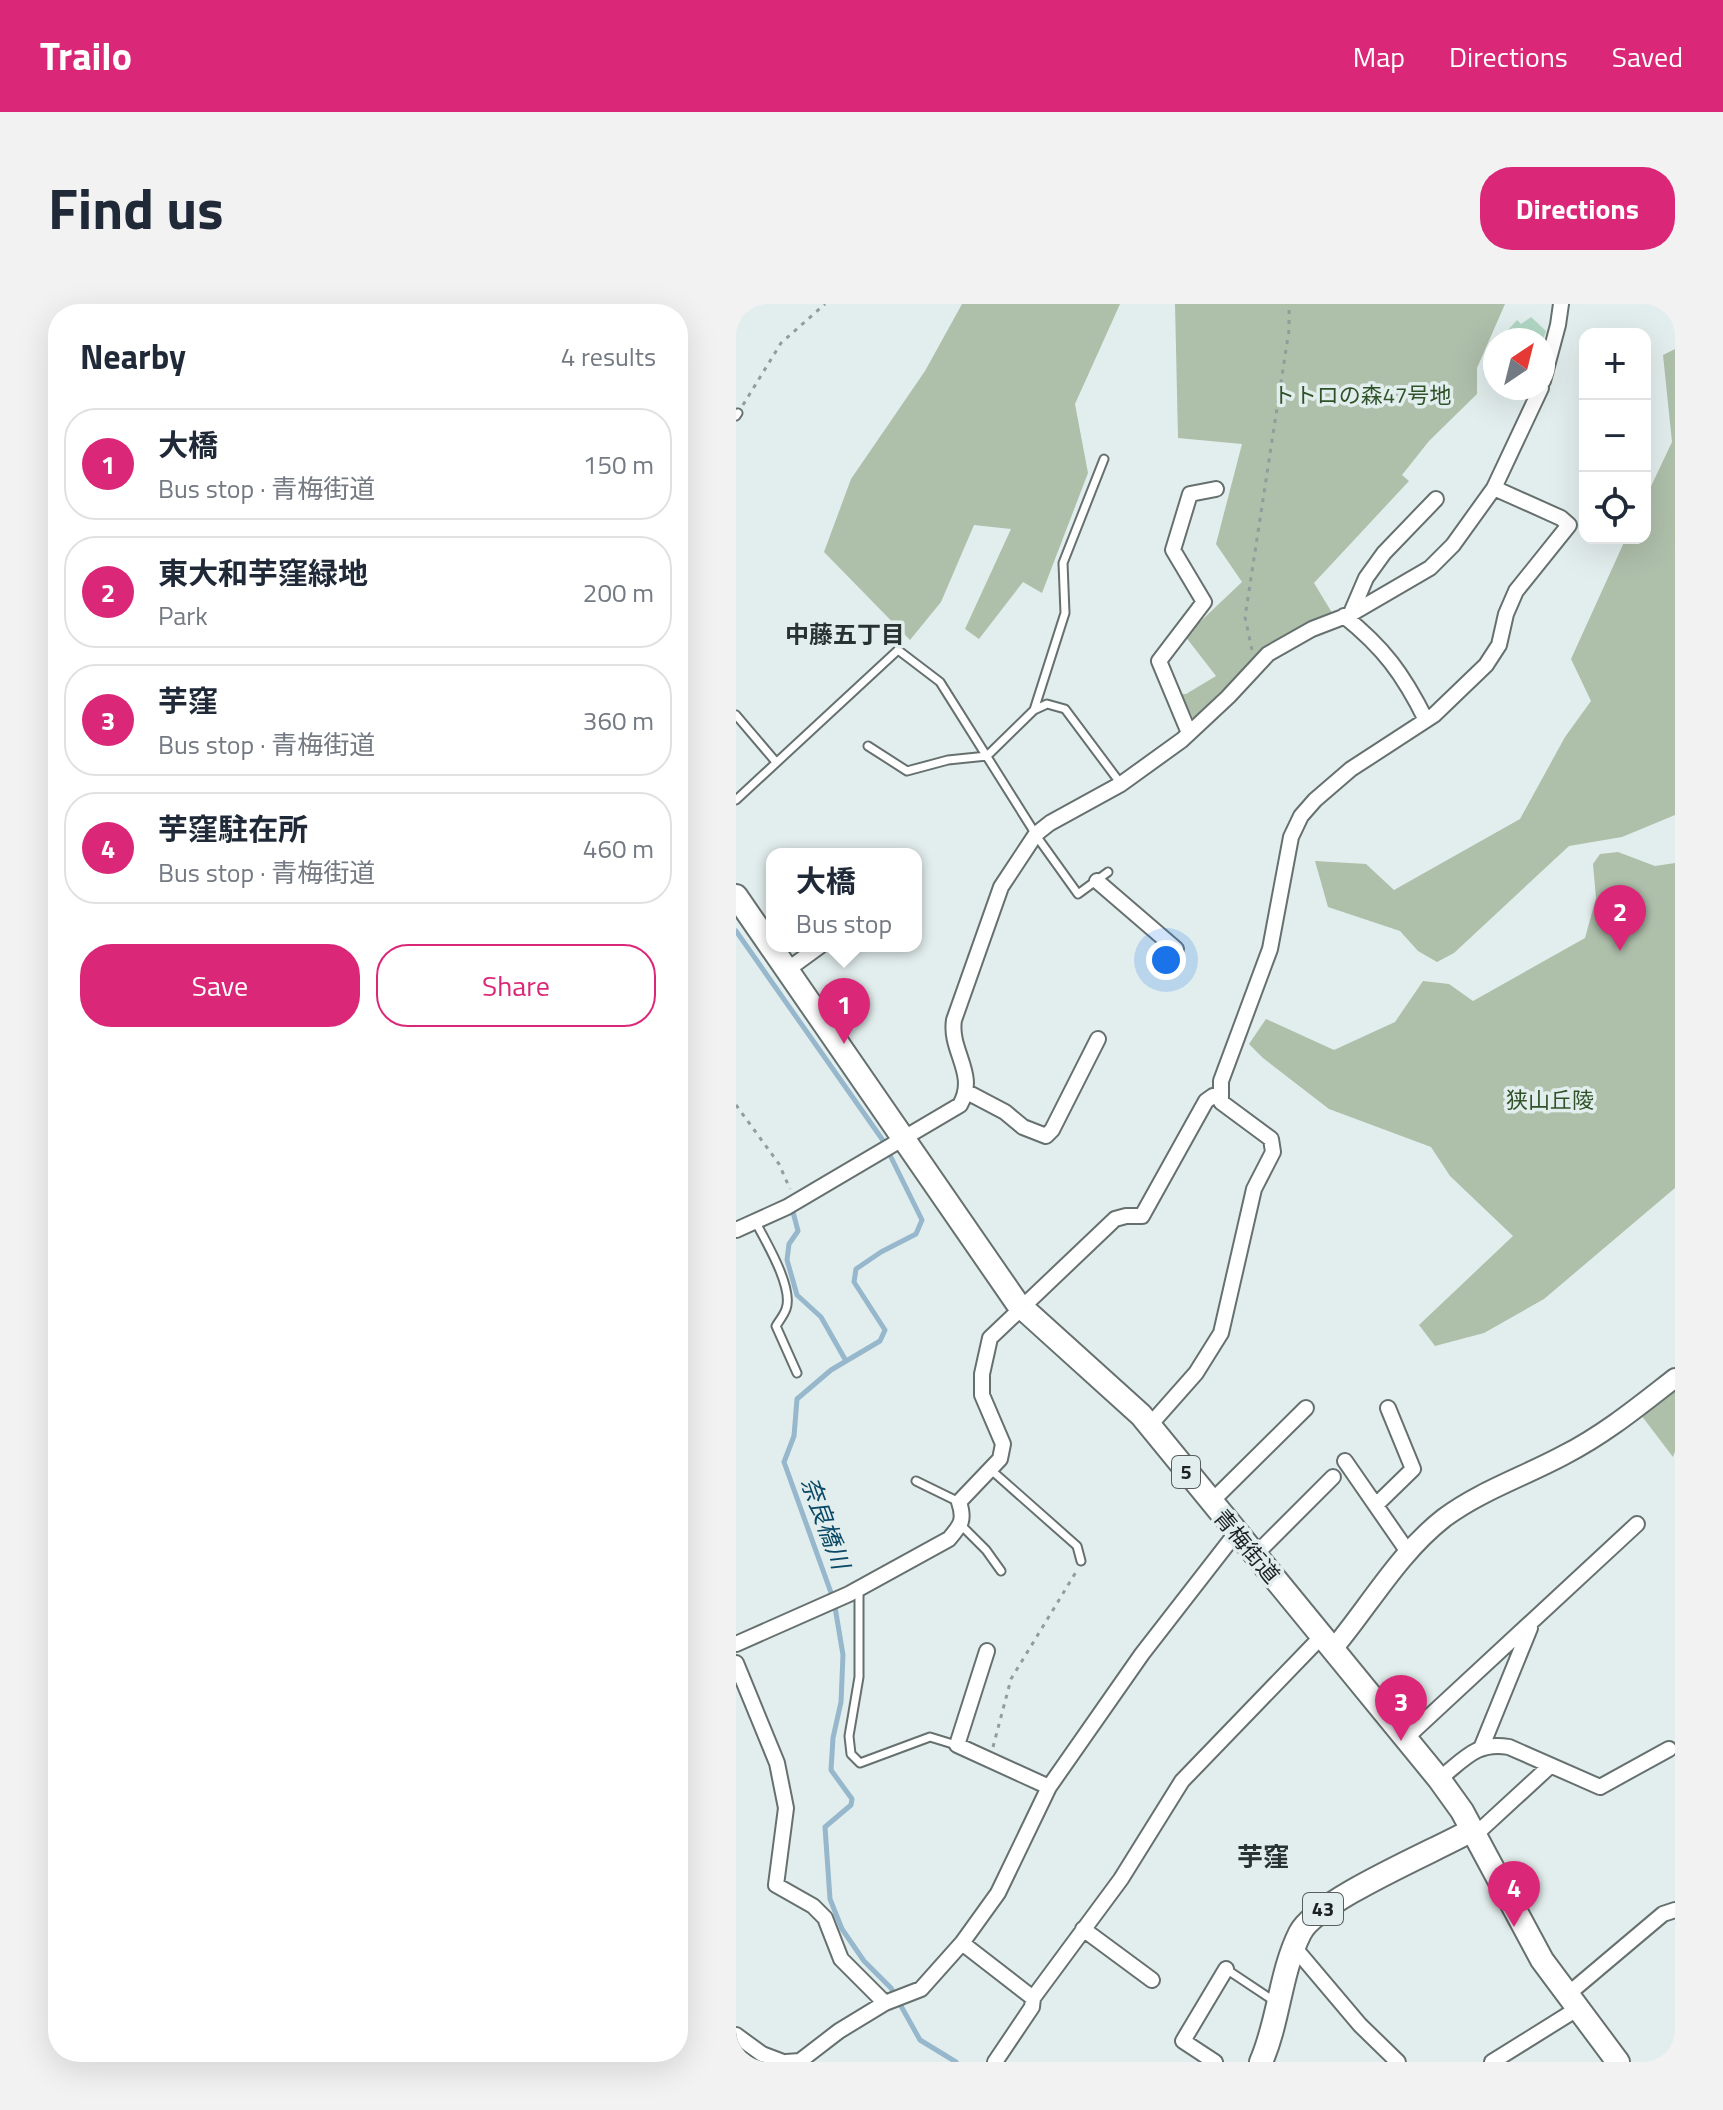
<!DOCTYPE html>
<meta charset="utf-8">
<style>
body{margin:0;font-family:"Titillium Web","Noto Sans JP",sans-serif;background:#f2f2f3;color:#1f2937}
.controls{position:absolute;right:24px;top:24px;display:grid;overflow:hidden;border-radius:16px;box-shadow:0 8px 32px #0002}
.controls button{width:72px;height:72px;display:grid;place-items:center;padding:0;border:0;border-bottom:2px solid #e0e1e3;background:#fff;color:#1f2937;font:40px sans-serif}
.compass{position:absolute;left:747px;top:24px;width:72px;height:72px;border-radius:50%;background:#fff;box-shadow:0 8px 32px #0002;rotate:35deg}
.you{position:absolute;left:430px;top:656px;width:28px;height:28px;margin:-20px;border:6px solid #fff;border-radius:50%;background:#1a73e8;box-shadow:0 0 0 12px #1a73e833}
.badge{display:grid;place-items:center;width:52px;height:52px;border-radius:50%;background:#db2777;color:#fff;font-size:26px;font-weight:700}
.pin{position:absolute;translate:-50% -66px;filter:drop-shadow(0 2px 4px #0008)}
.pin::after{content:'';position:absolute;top:42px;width:28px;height:24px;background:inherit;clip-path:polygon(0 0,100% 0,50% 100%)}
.popup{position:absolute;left:30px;top:544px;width:156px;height:104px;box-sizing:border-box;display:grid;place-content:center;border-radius:16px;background:#fff;filter:drop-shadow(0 2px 6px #0005);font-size:26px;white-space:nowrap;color:#747a83}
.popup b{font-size:30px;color:#1f2937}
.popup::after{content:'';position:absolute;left:50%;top:100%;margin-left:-16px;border:16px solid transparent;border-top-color:#fff}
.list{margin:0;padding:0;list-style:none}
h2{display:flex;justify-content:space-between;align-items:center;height:104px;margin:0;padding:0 32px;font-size:34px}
h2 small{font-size:26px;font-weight:400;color:#747a83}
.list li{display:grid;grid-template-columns:52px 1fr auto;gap:24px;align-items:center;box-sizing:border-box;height:112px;margin:0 16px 16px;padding:0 16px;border:2px solid #e0e1e3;border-radius:32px}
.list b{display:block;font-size:30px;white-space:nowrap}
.list p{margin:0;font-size:26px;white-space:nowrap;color:#747a83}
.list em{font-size:26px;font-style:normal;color:#747a83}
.actions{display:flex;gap:16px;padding:24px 32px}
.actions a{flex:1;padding:18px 0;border:2px solid #db2777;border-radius:32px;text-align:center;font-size:28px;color:#db2777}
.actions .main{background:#db2777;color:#fff}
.icon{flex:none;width:44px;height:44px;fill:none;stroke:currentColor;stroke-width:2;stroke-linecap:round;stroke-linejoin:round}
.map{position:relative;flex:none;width:939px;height:1758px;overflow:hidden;border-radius:32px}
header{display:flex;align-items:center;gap:48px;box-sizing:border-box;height:112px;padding:0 40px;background:#db2777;color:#fff}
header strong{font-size:38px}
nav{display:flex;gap:44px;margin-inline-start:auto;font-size:28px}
.intro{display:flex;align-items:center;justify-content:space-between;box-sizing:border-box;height:192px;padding:0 48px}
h1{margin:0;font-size:56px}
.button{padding:20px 36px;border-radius:32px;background:#db2777;color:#fff;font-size:28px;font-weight:700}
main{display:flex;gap:48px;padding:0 48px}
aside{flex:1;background:#fff;border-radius:32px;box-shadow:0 8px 32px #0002}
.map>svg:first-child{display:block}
.green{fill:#aebfaa}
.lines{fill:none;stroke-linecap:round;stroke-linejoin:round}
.stream{stroke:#96b7cc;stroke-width:5}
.building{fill:#b0d6c3}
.service-casing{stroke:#66716f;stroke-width:11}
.minor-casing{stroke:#66716f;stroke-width:18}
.tertiary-casing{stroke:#66716f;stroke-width:22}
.primary-casing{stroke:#66716f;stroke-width:26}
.path{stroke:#939c9b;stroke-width:3;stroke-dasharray:4 6;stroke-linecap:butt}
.service{stroke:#fff;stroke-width:7}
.minor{stroke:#fff;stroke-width:14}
.tertiary{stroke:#fff;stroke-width:18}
.primary{stroke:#fff;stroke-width:22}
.labels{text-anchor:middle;stroke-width:7;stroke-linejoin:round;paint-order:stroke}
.shield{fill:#e2eeed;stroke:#585e5e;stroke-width:2}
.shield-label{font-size:20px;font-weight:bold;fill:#1d2121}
.park-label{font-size:22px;fill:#305228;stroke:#e2eeed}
.street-label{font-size:22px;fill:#1d2121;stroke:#e2eeed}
.neighbourhood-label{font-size:24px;font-weight:bold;fill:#283231;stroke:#e2eeed}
.water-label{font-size:24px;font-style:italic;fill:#094866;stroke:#e2eeed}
.quarter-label{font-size:26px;font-weight:bold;fill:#283231;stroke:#e2eeed}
</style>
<header>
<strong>Trailo</strong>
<nav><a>Map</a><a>Directions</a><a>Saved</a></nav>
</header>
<div class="intro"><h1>Find us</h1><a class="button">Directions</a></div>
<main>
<aside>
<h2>Nearby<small>4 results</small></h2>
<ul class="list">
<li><span class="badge">1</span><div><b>大橋</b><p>Bus stop · 青梅街道</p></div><em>150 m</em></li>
<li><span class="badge">2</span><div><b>東大和芋窪緑地</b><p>Park</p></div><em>200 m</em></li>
<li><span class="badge">3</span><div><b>芋窪</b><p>Bus stop · 青梅街道</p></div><em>360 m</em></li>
<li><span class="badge">4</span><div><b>芋窪駐在所</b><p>Bus stop · 青梅街道</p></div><em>460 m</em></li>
</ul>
<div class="actions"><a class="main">Save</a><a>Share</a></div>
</aside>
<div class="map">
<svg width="939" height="1758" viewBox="0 0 939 1758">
<rect width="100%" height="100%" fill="#e2eeed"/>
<!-- green -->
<path class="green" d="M226,0H384L339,100L352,169L306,289L287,278L243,335L229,325L275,225L238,221L205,298L174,336L88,248L115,175L189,67Z
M439,0H769L741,64V90L693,137L666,171L673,177L578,279L598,312L530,345L457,414L445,390H450L480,372L449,332L506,278L480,240L506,140L442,134Z
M939,45V511L886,533L833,542L718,649L701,658L682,647L664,627L592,603L579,557L630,560L658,586L784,515L829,433L855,397L835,355L890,234H909V195L936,138L927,51Z
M882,548L919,562L939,559V884L808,995L748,1029L699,1042L683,1021L777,932L714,872L695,843L593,805L527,754L513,740L530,715L598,746L659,718L687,677L713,680L737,697L849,634L860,594L857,560L864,550Z
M939,1083V1147L937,1153L905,1111Z"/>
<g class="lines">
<!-- stream -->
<path class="stream" d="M0,627L146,835L186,916L180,930L145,948L120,965L118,978L149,1026L144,1037L95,1066L61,1095L58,1132L48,1158L98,1297L107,1351L105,1398L97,1434L95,1466L116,1495L115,1501L89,1523L94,1595L106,1625L128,1657L155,1684L184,1736L220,1758
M57,908L62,927L53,940L51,956L61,991L85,1013L110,1057"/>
</g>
<!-- building -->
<path class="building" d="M795,13L810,27L807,36H783L772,26L781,16L785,20Z"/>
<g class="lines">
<defs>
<path id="service" d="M0,112L2,109
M298,406L329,309L327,259L368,155
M0,411L40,458
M132,442L171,467L212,456L251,452L298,406L311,400L329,405L385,480
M0,496L162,346L204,378L304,537L342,590L372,568
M19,917C29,936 58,984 50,1005C48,1011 43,1017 40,1022L61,1069
M254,1165L341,1242L345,1257
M180,1177L223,1198
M225,1221L250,1246L265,1267
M123,1284V1373L113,1432L115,1450L124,1459L194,1433L220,1441
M490,1665L538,1697"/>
<path id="minor" d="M807,77L822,21L825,0
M615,309L630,274L648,249L700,195
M608,312C648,344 667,370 690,416
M453,429L423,357L468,298L437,246L454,190L480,185
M361,577L440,645
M51,666L84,642
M231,788L269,808L287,823L310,832L316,826L362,735
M0,926L51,903L224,801C242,770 213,747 218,716L265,583L300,530L314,519L385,480L446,436L492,393L532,350L576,325L615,310L694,264L717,241L758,184L805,84
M414,1121L460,1069L485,1029L518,885L537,848L535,835L485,798V777L534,645L555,533L565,512L579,496L615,465L698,411L750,361L763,341L770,310L780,287L833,221L825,214L758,184
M609,1157L672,1248
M475,1198L570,1104
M640,1201L677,1165L652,1104
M519,1251L597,1173
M0,1340L113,1290L213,1235C225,1221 229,1216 223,1198L264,1155L267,1140L246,1091V1070L254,1034L379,915L390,912H406L470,797L477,792L485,790
M251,1347L221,1441L313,1483
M0,1359L41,1459L50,1504L40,1581L77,1602L89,1614L105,1655L149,1699
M670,1434L901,1220
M746,1442L794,1324
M703,1475C728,1456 740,1437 773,1443L864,1483L933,1445
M739,1531L814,1462
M347,1625L416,1676
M226,1639L297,1694L385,1575L446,1477L586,1332
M558,1643L624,1721L662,1758
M831,1691L927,1610L939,1606
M0,1731L26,1750L47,1758
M50,1758L64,1757L103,1727L149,1699L185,1685L226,1639L262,1589L313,1483L406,1350L500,1229
M259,1758L296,1703L297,1694
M479,1758L447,1737L490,1665
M756,1758L841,1705"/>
<path id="tertiary" d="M597,1345C634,1301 662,1250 708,1214C744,1187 789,1172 828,1151C869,1130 903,1102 939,1074"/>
<path id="primary" d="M0,592L281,999L405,1111L703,1475L726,1507L806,1656L882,1758
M525,1758C543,1717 544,1669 564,1629C581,1596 699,1547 736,1526"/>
</defs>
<!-- service casing -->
<use href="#service" class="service-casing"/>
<!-- minor casing -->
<use href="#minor" class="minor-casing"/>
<!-- tertiary casing -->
<use href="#tertiary" class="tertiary-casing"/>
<!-- primary casing -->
<use href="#primary" class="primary-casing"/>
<!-- path -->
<path class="path" d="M7,101L45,39L89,0
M516,346L509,313L553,26V0
M0,801L43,860L54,885
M257,1443L275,1375L340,1268"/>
<!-- service -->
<use href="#service" class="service"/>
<!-- minor -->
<use href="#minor" class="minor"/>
<!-- tertiary -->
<use href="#tertiary" class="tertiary"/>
<!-- primary -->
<use href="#primary" class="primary"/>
</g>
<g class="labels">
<!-- shield labels -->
<g class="shield">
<rect x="436" y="1152" width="28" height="32" rx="6"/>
<rect x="567" y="1589" width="40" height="32" rx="6"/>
</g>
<g class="shield-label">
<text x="450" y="1175">5</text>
<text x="587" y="1612">43</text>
</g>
<!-- park labels -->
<g class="park-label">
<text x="626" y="99">トトロの森47号地</text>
<text x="814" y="804">狭山丘陵</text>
</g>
<!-- street labels -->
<g class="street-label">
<text transform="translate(511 1242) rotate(50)" y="8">青梅街道</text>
</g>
<!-- neighbourhood labels -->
<g class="neighbourhood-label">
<text x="109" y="339">中藤五丁目</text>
</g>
<!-- water labels -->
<g class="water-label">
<text transform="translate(89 1219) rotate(70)" y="8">奈良橋川</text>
</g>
<!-- quarter labels -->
<g class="quarter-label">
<text x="527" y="1562">芋窪</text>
</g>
</g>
</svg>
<div class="controls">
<button>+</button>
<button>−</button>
<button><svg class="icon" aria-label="locate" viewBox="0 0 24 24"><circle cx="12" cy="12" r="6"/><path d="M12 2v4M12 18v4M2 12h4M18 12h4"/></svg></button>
</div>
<svg class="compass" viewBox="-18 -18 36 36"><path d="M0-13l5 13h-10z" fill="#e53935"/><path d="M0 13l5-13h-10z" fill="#747a83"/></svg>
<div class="you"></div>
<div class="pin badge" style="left:108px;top:740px">1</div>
<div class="popup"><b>大橋</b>Bus stop</div>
<div class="pin badge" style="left:884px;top:647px">2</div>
<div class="pin badge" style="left:665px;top:1437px">3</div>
<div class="pin badge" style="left:778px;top:1623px">4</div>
</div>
</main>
